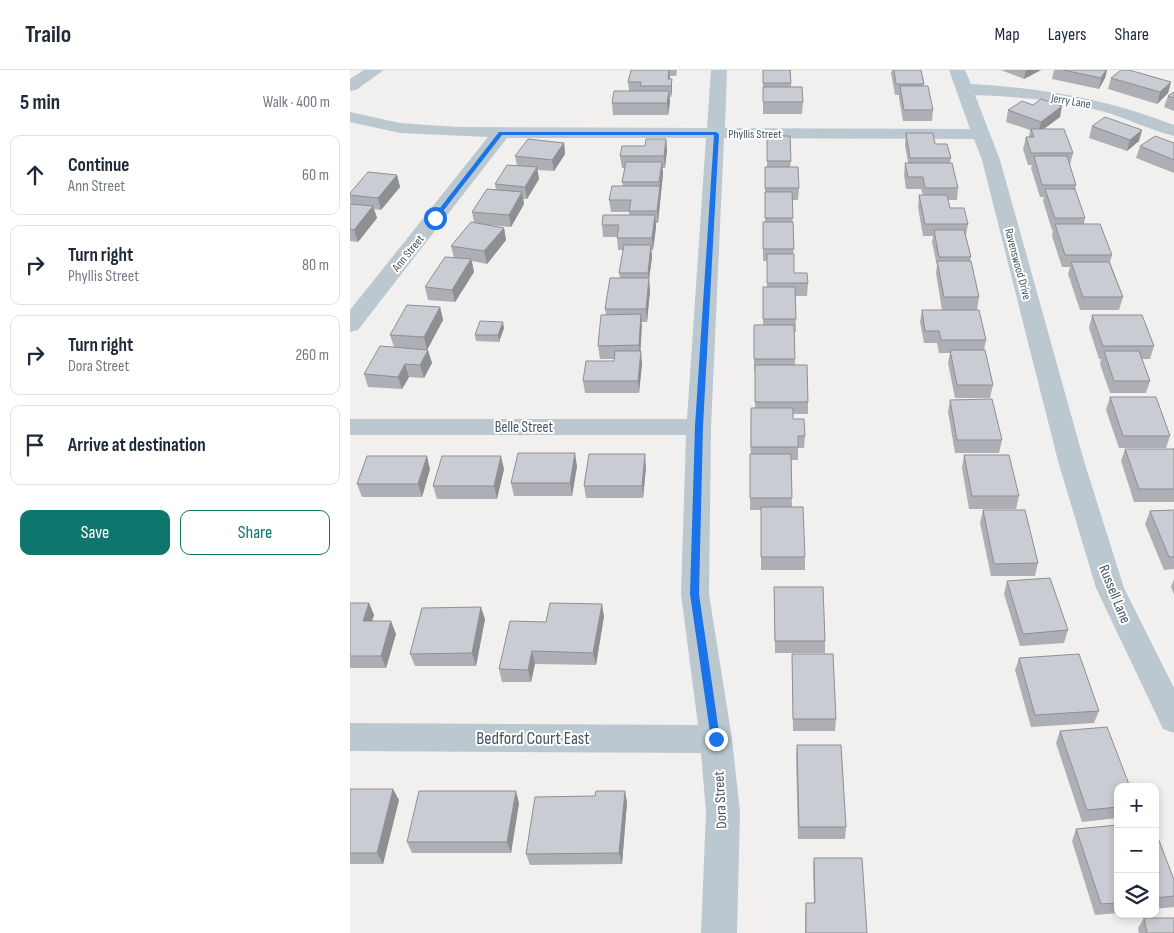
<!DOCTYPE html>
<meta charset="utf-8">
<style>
body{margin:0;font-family:"Sofia Sans Condensed",sans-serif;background:#f6f6f7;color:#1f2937}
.controls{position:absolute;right:15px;bottom:15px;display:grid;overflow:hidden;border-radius:10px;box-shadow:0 2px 8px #0003}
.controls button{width:45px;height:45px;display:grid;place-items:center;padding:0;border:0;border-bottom:1px solid #e0e1e3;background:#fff;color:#1f2937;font:25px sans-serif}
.stop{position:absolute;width:15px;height:15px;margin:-11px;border:4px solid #1a73e8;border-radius:50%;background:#fff}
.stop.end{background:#1a73e8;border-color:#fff;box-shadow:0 1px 5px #0008}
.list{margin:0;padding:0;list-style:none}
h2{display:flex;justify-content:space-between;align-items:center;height:65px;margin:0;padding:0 20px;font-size:21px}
h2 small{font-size:16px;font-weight:400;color:#747a83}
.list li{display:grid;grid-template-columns:32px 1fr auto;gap:15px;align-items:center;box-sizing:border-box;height:80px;margin:0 10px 10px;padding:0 10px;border:1px solid #e0e1e3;border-radius:10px}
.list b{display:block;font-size:19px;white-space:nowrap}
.list p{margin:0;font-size:16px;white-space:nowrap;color:#747a83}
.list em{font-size:16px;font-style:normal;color:#747a83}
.actions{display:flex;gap:10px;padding:15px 20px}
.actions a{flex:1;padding:11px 0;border:1px solid #0f766e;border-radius:10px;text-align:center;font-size:18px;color:#0f766e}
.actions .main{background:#0f766e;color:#fff}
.icon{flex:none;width:28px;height:28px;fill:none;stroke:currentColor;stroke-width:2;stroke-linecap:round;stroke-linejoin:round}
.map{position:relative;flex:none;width:824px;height:863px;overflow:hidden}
header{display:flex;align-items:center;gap:30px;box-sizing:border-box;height:70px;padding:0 25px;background:#fff;border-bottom:1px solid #e0e1e3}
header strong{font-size:24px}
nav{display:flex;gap:28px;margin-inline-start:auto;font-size:18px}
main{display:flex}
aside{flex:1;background:#fff}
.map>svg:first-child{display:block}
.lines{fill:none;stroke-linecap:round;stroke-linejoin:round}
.minor{fill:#bbc8d0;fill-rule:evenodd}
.wall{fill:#adafb5}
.shaded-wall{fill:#8d8f93}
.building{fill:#c9ccd2;stroke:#8d8f93}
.route{fill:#1a73e8}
.labels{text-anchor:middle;stroke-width:4;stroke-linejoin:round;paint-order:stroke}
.far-street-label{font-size:12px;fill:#45545f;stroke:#fff}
.street-label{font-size:15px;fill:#45545f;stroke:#fff}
.near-street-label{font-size:18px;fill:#45545f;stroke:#fff}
</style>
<header>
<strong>Trailo</strong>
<nav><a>Map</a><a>Layers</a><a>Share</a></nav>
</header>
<main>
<aside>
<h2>5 min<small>Walk · 400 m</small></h2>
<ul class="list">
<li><svg class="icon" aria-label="ahead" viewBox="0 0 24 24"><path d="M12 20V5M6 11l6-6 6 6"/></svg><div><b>Continue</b><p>Ann Street</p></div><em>60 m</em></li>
<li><svg class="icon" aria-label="right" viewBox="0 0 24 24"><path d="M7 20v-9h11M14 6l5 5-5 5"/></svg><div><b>Turn right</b><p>Phyllis Street</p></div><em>80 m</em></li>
<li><svg class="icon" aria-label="right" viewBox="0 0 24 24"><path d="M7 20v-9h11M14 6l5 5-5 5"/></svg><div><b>Turn right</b><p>Dora Street</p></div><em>260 m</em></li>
<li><svg class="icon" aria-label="arrive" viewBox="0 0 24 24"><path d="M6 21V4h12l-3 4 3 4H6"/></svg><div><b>Arrive at destination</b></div></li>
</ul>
<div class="actions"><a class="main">Save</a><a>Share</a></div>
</aside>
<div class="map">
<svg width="824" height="863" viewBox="0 0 824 863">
<rect width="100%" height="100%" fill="#f2efef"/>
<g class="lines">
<!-- minor -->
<path class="minor" d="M14,0H34L6,20L0,21V9Z
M361,0H377L375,58L620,59L599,0H615L621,14C693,18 756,29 824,55V66C800,60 778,49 755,42C713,30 668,27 625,25L650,90L734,391L774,518L824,618V663L813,659L746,518L708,391L632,90L624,69L374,68L361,357L359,524L382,669L390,742L387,863H351L356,742L351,683L0,681V653L348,655L331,524L336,365H0V349H337L356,68H157L8,260L0,262V240L138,67L50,63L0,52V42L50,53L107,57L357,58Z"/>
</g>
<!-- wall -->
<path class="wall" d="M281,0H327L326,6H320L322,21L321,27H319L320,32L318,45H263L262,33L279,21L278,12Z
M413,0H441V17L453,32L452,44H413Z
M542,0H571L574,14V16L583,40L582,51H553L549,28V25H545L541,3Z
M651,0H691L674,9Z
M704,0H757L755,8L749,19L702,9Z
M761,8L821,12L818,23L807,34L758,19Z
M824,22V41L814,37L818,26Z
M683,35L710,47L694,59L723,83L720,95L726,115L725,121L735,148L734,154L762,185L760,192L773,227L769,240H730L718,204L720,197H712L702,166L703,160H702L693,131L694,127H690L681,98L682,95H678L673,79L676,67H679L680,60L656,52L658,40Z
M742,56L792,60L789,71L777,81L739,68Z
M556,63L585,74L601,88L600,93L608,118L607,130H598L600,138L618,154L616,166L621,187L620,191L629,227L627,240H592L586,203L587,196L582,172L583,166H573L568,137L569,125H573L571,119H556L554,105L555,93H558L555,75Z
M417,66L441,91L440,97L449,118L448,130H442L444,203L458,213L457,226H445L446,262H444L445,295L458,332V344H443V349L455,366L454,378H448V390H441L442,437L455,487V500H411V440H400L401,338H405V301H404V255H413V217H417V191H413V152H415V97H417Z
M316,69L317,80L315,98H312L313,103L308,153H306V157L303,180H301L302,187L299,209L300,221L297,252H291L290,281L292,294L289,323H235L233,311L264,291V289H250L248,276L256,245L255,239L270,208L269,203L273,180H268L267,167H253L252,155L279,145V142H261L259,130L273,116L272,112L275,98H272L270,86L295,76Z
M214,73L215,84L204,101L187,100L189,109L177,129H173L174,134L161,157L138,155L154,158L156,170L137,194L122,191L124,202L105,232L78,230L75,217L104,188L101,176L124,153L122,142L146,120L145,114L167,96L165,86Z
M824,73V103L786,88L790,76Z
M47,105L50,117L31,140L24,139L27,148L8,172L0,171V134H1L0,130V123Z
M90,237L93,250L77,280L82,293L74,308L59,307L52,319L18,317L14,304L44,277L40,265Z
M572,240L636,270L634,280L643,315L640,328H605L598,293L600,283H589L587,273H574L570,252Z
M742,245L804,276L800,289H792L800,311L796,323H760L750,294L751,289H749L739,258Z
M154,258L149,272L126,271L125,265Z
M760,327L820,366L816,378H769L756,340Z
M600,330L652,370L649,383H605L598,342Z
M775,379H824V432H784L771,391Z
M614,385L669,426L666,439H619L612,398Z
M227,396L222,426H164L161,413Z
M296,397L293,428H236L234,416Z
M80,399L72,427H12L7,414Z
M154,399L147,429H87L83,416Z
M633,440L688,493L685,506H641L630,453Z
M824,440V499L814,500L795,454L800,441Z
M824,509V525L821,517Z
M657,511L718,560L714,573L670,576L654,524Z
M424,517L475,571V583H425Z
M0,533H19L24,545L22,551L46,564L36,598H0Z
M254,546L246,595L185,594L181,612H152L149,599L196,552Z
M135,549L126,596H65L60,584Z
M442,584L486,649L485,661H443Z
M669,588L749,641L744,653L681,657L665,600Z
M710,661L768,717V748L732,752L706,673Z
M447,675L496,757L495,769H448L446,687Z
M0,719L49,730L33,794H0Z
M277,732L272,794L180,795L176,784Z
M169,733L161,783H62L57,772Z
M768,755V843L745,845L722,771L726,759Z
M805,760L824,810V837L805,839Z
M464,788L517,863H455V844L456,833H464L463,799Z
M794,848L824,863H789L788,858Z"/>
<!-- shaded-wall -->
<path class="shaded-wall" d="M319,0L320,9H318Z
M676,0H691L674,9Z
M756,0H757L755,8L749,19L751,8Z
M322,9V21L321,27V16Z
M821,12L818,23L807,34L810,22Z
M319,21L320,32L318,45L317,33Z
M712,36L710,47L688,63L691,52Z
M792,60L789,71L777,81L780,70Z
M316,69L317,80L315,98L314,86Z
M214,73L215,84L204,101L202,90Z
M312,92L313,103L308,153L307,141Z
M187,97L189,109L177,129L175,117Z
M47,105L50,117L31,140L28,128Z
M172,122L174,134L161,157L159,145Z
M23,136L27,148L8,172L4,160Z
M305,145L306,157L303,180L302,168Z
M154,158L156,170L137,194L134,181Z
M301,175L302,187L299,209L300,221L297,252L296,239L299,214L298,203Z
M121,189L124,202L105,232L102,220Z
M90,237L93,250L77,280L74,267Z
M291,244L292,256L290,288L289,275Z
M153,252L154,258L149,272L148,265Z
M78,280L82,293L74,308L70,295Z
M291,281L292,294L289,323L288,311Z
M55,294L59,307L52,319L48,307Z
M225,383L227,396L222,426L220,413Z
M295,384L296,397L293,428L292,416Z
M77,386L80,399L72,427L68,414Z
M151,386L154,399L147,429L144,416Z
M19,533L24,545L18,564L13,551Z
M252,534L254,546L246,595L243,583Z
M131,537L135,549L126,596L122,583Z
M41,551L46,564L36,598L31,586Z
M182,581L185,594L181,612L178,600Z
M43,719L49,730L33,794L27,783Z
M166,721L169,733L161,783L157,772Z
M275,721L277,732L272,794L269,783Z"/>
<!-- building -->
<path class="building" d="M281,0H319L318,9H322L321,16H290L291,12H278Z
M413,0H440L441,13H413Z
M544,0H571L574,14H546Z
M713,0H756L751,8Z
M771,0H779L821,12L810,22L761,8Z
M550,16H578L583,40H554Z
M413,17H452L453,32H413Z
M264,21H319L317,33H262Z
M824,22V28L818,26Z
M691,29L712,36L691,52L658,40L672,31L683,35Z
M755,47L792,60L780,70L742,56Z
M681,59H714L723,83H681L676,67H684Z
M556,63H583L585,74H597L601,88H560Z
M417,66H440L441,91H417Z
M805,66L824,73V90L790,76Z
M178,69L214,73L202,90L165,86Z
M296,69H316L314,86H270L272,76H295Z
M684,86H717L726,115H692Z
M276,92H312L309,112H272Z
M555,93H602L608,118H575L573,107H558Z
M157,95L187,97L175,117L145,114Z
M415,97H448L449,118H415Z
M18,102L47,105L28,128L0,125V123Z
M262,116H310L307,141H279L281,130H259Z
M137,119L172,122L159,145L122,142Z
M695,119H725L735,148H705Z
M415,122H442L443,148H415Z
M569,125H597L600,138H614L618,154H575Z
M0,134L23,136L4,160L0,159Z
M253,145H305L302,168H267L269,155H252Z
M121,152L154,158L134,181L101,176Z
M413,152H443L444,179H413Z
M705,154H750L762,185H715Z
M584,160H614L621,187H589Z
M274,175H301L298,203H269Z
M417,184H444V203H457L458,213H417Z
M95,187L121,189L102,220L75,217Z
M587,191H621L629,227H594Z
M721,192H759L773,227H733Z
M260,208H299L296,239H255Z
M413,217H445L446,249H413Z
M57,235L90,237L74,267L40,265Z
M572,240H629L636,270H591L589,261H575Z
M291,244L289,275L248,276L251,245Z
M742,245H792L804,276H753Z
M130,251L153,252L148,265H125Z
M404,255H444L445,289H404Z
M30,276L78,280L70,295L55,294L48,307L14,304Z
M600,280H635L643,315H607Z
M265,281H291L288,311H233L236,291H264Z
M754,281H789L800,311H764Z
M405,295H457L458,332H405Z
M760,327H806L820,366H773Z
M642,329L652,370H607L600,330Z
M401,338H443V349H454L455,366H448V377H401Z
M775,379H824V419H789Z
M168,383H225L220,413H161Z
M239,384H295L292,416H234Z
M400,384H441L442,428H400Z
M614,385H659L669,426H622Z
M17,386H77L68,414H7Z
M92,386H151L144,416H83Z
M411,437H453L455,487H411Z
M633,440H675L688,493L644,494Z
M824,440V487H819L800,441Z
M700,508L718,560L673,564L657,511Z
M424,517H473L475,571H425Z
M0,533H19L13,551H41L31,586H0Z
M200,533L252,534L243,583L182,581L178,600L149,599L160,551L196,552Z
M131,537L122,583L60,584L72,538Z
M442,584H483L486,649H443Z
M729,584L749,641L685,645L669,588Z
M757,657L780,717H768V737L737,740L710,661Z
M447,675H491L496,757H449Z
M0,719H43L27,783H0Z
M69,721H166L157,772H57Z
M246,721H275L269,783L176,784L185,727L245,726Z
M768,755V833L751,834L726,759Z
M805,760L824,810V826L805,828Z
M464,788H512L517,863H456V833H465Z
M794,848H824V863H797Z"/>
<!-- route -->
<path class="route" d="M149,62H366L369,64L353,356L349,524L370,669L366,674L361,669L340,524L345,356L364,65H152L87,149H83V147Z"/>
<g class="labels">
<!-- far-street labels -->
<g class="far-street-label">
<text transform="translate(721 31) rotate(10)" y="4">Jerry Lane</text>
<text x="405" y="68">Phyllis Street</text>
<text transform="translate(58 183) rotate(-51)" y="4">Ann Street</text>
<text transform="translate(668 194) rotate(75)" y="4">Ravenswood Drive</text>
</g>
<!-- street labels -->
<g class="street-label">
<text x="174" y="362">Belle Street</text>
<text transform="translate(765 524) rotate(68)" y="5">Russell Lane</text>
<text transform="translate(370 730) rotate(-93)" y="5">Dora Street</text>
</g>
<!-- near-street labels -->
<g class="near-street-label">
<text x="183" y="674">Bedford Court East</text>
</g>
</g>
</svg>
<div class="controls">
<button>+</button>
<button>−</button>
<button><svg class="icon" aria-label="layers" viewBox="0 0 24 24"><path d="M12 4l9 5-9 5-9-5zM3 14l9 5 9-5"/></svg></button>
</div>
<div class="stop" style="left:85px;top:148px"></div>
<div class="stop end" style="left:366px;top:669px"></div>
</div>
</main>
